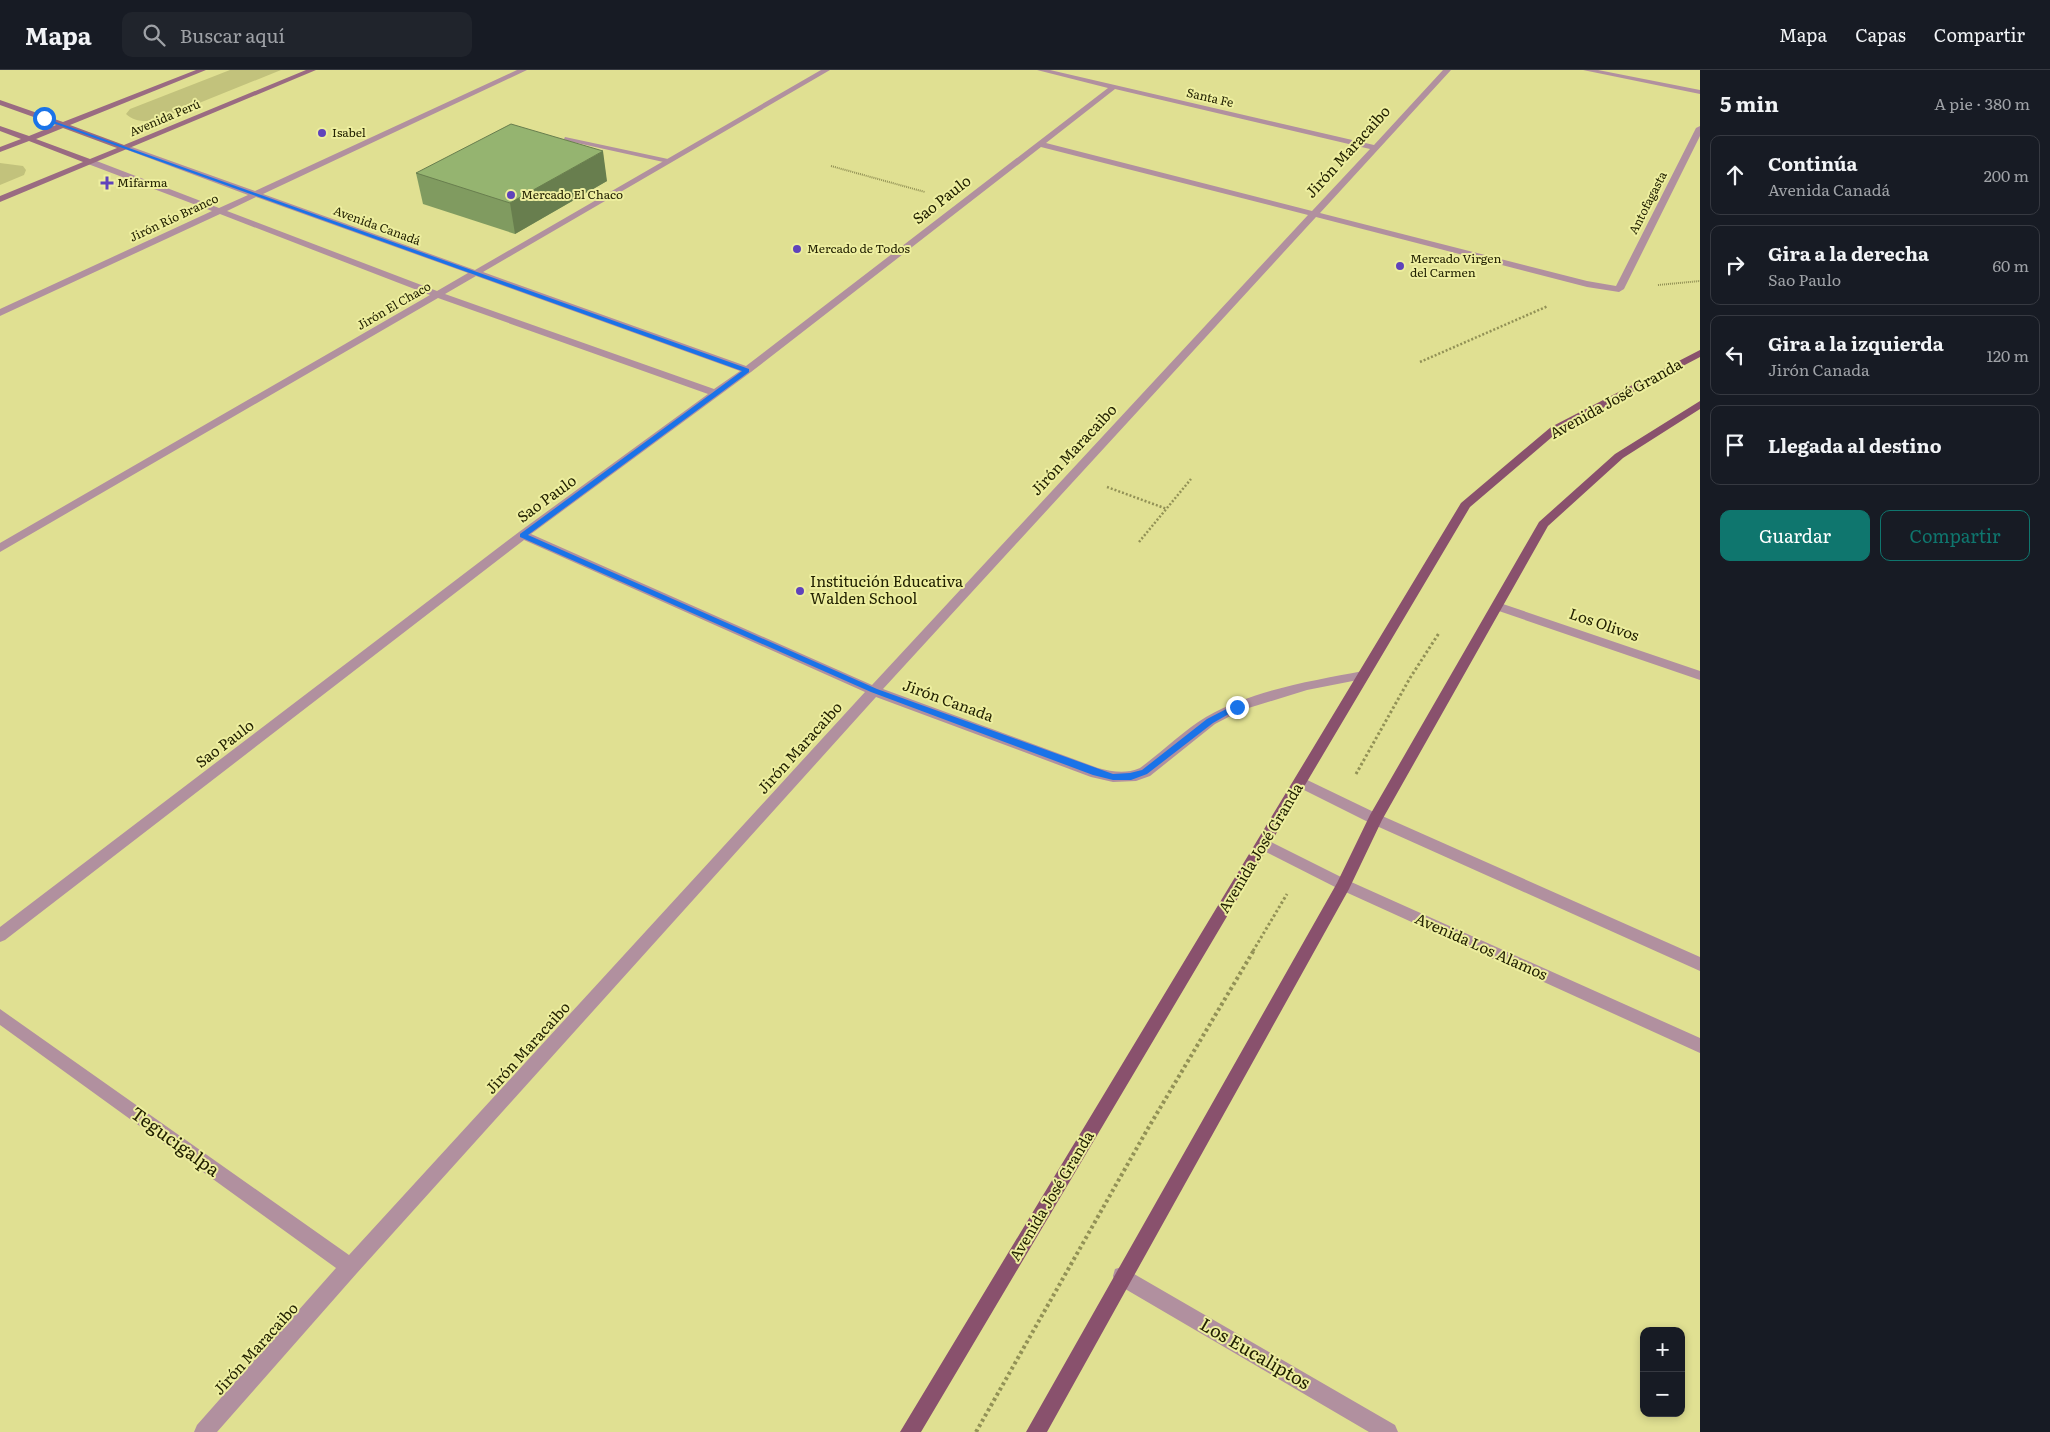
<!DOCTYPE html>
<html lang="es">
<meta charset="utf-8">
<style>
body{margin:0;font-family:Literata,serif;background:#20242c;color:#f1f3f6}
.controls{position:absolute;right:15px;bottom:15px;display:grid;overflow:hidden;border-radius:10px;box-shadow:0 2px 8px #0003}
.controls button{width:45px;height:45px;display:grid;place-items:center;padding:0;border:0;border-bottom:1px solid #363941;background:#171b24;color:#f1f3f6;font:25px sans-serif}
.stop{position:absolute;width:15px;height:15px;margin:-11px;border:4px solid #1a73e8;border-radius:50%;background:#fff}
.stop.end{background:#1a73e8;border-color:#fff;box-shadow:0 1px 5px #0008}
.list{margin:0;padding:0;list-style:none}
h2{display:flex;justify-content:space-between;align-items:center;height:65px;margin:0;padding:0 20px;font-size:21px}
h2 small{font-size:16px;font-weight:400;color:#9ea1a6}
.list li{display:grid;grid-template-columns:32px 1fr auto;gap:15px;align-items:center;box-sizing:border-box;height:80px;margin:0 10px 10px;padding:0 10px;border:1px solid #363941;border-radius:10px}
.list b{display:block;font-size:19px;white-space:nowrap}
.list p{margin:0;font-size:16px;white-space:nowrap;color:#9ea1a6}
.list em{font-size:16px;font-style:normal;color:#9ea1a6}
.actions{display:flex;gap:10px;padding:15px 20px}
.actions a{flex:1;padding:11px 0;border:1px solid #0f766e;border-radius:10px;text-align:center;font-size:18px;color:#0f766e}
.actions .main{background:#0f766e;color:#fff}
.icon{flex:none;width:28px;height:28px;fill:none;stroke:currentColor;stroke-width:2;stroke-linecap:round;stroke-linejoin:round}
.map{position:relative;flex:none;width:1700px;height:1362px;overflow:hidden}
header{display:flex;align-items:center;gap:30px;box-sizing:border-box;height:70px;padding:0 25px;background:#171b24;border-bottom:1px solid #363941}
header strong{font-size:24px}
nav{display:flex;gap:28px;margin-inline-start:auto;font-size:18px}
.search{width:350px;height:45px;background:#20242c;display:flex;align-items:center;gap:12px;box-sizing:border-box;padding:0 18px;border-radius:10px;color:#9ea1a6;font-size:19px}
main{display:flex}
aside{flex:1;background:#171b24}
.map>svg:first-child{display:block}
.green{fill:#c2c27c}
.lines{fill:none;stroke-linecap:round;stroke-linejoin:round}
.path-far3{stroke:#929156;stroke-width:2;stroke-dasharray:1 1;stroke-linecap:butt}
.path-far2{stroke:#929156;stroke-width:2.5;stroke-dasharray:2 2;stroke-linecap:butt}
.path-far1{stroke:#929156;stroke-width:3;stroke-dasharray:2.5 2.5;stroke-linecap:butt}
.path{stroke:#929156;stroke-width:4;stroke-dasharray:3 3;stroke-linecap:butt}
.service{fill:#b1909f;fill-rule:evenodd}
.minor{fill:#b1909f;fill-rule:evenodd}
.tertiary{fill:#b1909f;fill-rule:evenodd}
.secondary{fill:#9a6b82;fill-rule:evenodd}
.primary{fill:#89516d;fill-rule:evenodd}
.wall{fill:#809b60}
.shaded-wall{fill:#687e4e}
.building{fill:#95b470;stroke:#687e4e}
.route{fill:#1a73e8}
.poi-dot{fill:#5f43bb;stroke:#edee9f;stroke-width:2}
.labels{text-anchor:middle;stroke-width:4;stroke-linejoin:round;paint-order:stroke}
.far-street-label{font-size:12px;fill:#232202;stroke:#edee9f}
.far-poi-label{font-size:12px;fill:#232202;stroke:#edee9f;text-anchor:start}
.street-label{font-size:15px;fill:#232202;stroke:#edee9f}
.poi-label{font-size:15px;fill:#232202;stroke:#edee9f;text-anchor:start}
.near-street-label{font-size:18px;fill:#232202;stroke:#edee9f}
</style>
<header>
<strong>Mapa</strong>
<div class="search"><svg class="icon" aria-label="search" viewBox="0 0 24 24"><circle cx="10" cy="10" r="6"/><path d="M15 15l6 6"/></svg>Buscar aquí</div>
<nav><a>Mapa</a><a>Capas</a><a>Compartir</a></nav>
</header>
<main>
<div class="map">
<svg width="1700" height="1362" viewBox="0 0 1700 1362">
<rect width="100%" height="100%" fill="#e0e092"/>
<!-- green -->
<path class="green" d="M230,0H281L157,50C146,52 134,52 126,44L130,39Z
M0,93L23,96L26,100L24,105L0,115Z"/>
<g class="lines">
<!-- path-far3 -->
<path class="path-far3" d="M831,96L925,122
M1658,215L1700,211"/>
<!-- path-far2 -->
<path class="path-far2" d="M1420,292L1548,236
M1107,417L1167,439
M1139,472L1191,409"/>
<!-- path-far1 -->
<path class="path-far1" d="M1356,704L1410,608L1439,563
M1253,881L1287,824"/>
<!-- path -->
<path class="path" d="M976,1362L1147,1060L1254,880"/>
<!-- service -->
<path class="service" d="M565,67L668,89L672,91L668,93L568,71L564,69Z"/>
<!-- minor -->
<path class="minor" d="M517,0H527L263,124L475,200L821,0H830L483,202L746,296L1108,18L1037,0H1050L1374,75L1443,0H1451L1320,143L1587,211L1616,216L1696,58L1700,56V66L1624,219L1619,222L1587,217L1316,147L883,619L1098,698C1113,702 1126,704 1140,698C1162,682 1183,661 1206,647C1253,620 1311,611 1363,601L1370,605L1368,608L1307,620L1242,640L1215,654L1150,706L1136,711L1113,712L1091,707L876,627L357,1203L217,1362H194L197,1355L336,1198L0,955V939L349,1185L865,622L524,470L5,870L0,872V857L519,462L708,324L438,228L0,482V473L430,225L220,144L0,246V239L212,141L88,94V90H94L219,138L248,125L122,78L129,76L255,121ZM1115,19L1370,79L1312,141L1046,73ZM1041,77L1308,145L872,615L531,464L751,302ZM256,127L468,203L437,221L227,141ZM476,206L740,301L714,319L445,224Z
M1583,0H1598L1700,20V24Z
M1497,532L1700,601V610L1493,539L1491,536Z
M1122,1197L1395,1355L1398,1362H1369L1115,1213L1113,1206L1115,1199Z"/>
<!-- tertiary -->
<path class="tertiary" d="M1301,707L1380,745L1700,887V901L1370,753L1296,716L1294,712L1296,708Z
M1263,768L1349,811L1700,968V983L1339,819L1258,778L1256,774L1258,770Z"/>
<!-- secondary -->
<path class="secondary" d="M196,0H206L70,55L124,75L306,0H316L0,132V126L83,92L29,71L0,82V77L21,69L0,61V56L29,66L56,55L0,35V30L63,52ZM63,58L117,78L90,89L36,69Z"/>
<!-- primary -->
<path class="primary" d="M1700,280V287L1559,361L1470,437L921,1362H900L1461,433L1551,357Z
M1700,331V339L1623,388L1548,456L1382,750L1349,819L1047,1362H1026L1337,813L1370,745L1539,452L1615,384Z"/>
</g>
<!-- wall -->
<path class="wall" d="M416,103L607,111L515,164L423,134Z"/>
<!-- shaded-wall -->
<path class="shaded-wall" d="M603,81L607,111L515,164L510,133Z"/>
<!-- building -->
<path class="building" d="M511,54L603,81L510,133L416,103Z"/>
<!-- route -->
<path class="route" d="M42,47L749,299V302L528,465L877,619L1113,704L1130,703L1142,700L1207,649L1234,635L1241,637L1213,653L1147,704L1131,710H1113L1093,705L871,622L520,467V464L742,301L42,49Z"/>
<!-- markers -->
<g class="poi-dot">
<circle cx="322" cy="63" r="5"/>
<path d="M104.5 105.5h5v5h5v5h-5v5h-5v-5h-5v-5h5z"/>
<circle cx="511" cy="125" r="5"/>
<circle cx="797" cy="179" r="5"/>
<circle cx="1400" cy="196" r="5"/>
<circle cx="800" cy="521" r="5"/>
</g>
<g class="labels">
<!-- far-street labels -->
<g class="far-street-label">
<text transform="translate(1210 28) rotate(13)" y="4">Santa Fe</text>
<text transform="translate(165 48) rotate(-23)" y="4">Avenida Perú</text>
<text transform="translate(1648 133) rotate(-63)" y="4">Antofagasta</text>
<text transform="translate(174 148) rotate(-25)" y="4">Jirón Río Branco</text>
<text transform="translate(377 156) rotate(20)" y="4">Avenida Canadá</text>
<text transform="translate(394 236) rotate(-30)" y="4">Jirón El Chaco</text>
</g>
<!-- far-poi labels -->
<g class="far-poi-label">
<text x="332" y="67">Isabel</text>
<text x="117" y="117">Mifarma</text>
<text x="521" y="129">Mercado El Chaco</text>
<text x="807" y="183">Mercado de Todos</text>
<text x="1410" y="193">Mercado Virgen<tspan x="1410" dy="14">del Carmen</tspan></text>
</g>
<!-- street labels -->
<g class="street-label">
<text transform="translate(1348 82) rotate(-48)" y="5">Jirón Maracaibo</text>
<text transform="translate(942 130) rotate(-38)" y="5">Sao Paulo</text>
<text transform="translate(1616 329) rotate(-29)" y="5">Avenida José Granda</text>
<text transform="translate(1074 380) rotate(-47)" y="5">Jirón Maracaibo</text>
<text transform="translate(547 429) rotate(-36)" y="5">Sao Paulo</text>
<text transform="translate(1604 555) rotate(19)" y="5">Los Olivos</text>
<text transform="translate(948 631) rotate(20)" y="5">Jirón Canada</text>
<text transform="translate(225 674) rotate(-37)" y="5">Sao Paulo</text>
<text transform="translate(800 678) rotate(-48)" y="5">Jirón Maracaibo</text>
<text transform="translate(1261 778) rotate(-59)" y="5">Avenida José Granda</text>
<text transform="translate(1481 877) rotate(24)" y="5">Avenida Los Alamos</text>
<text transform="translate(528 978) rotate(-48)" y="5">Jirón Maracaibo</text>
<text transform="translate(1052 1126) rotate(-59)" y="5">Avenida José Granda</text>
<text transform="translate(256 1279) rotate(-48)" y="5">Jirón Maracaibo</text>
</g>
<!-- poi labels -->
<g class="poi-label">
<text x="810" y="517">Institución Educativa<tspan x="810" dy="17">Walden School</tspan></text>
</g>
<!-- near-street labels -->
<g class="near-street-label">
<text transform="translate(175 1072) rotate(36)" y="6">Tegucigalpa</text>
<text transform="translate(1255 1284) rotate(30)" y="6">Los Eucaliptos</text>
</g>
</g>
</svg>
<div class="controls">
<button>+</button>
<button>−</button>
</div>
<div class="stop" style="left:44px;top:48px"></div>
<div class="stop end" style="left:1237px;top:637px"></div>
</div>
<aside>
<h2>5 min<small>A pie · 380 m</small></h2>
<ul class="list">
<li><svg class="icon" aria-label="ahead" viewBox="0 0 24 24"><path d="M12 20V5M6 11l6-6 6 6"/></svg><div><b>Continúa</b><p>Avenida Canadá</p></div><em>200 m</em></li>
<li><svg class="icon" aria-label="right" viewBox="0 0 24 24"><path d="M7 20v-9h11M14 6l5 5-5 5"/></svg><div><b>Gira a la derecha</b><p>Sao Paulo</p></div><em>60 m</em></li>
<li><svg class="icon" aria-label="left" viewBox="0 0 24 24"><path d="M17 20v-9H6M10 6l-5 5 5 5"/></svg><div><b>Gira a la izquierda</b><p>Jirón Canada</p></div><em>120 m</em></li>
<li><svg class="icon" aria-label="arrive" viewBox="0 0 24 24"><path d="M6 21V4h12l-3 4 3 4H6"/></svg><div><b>Llegada al destino</b></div></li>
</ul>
<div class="actions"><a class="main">Guardar</a><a>Compartir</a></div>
</aside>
</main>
